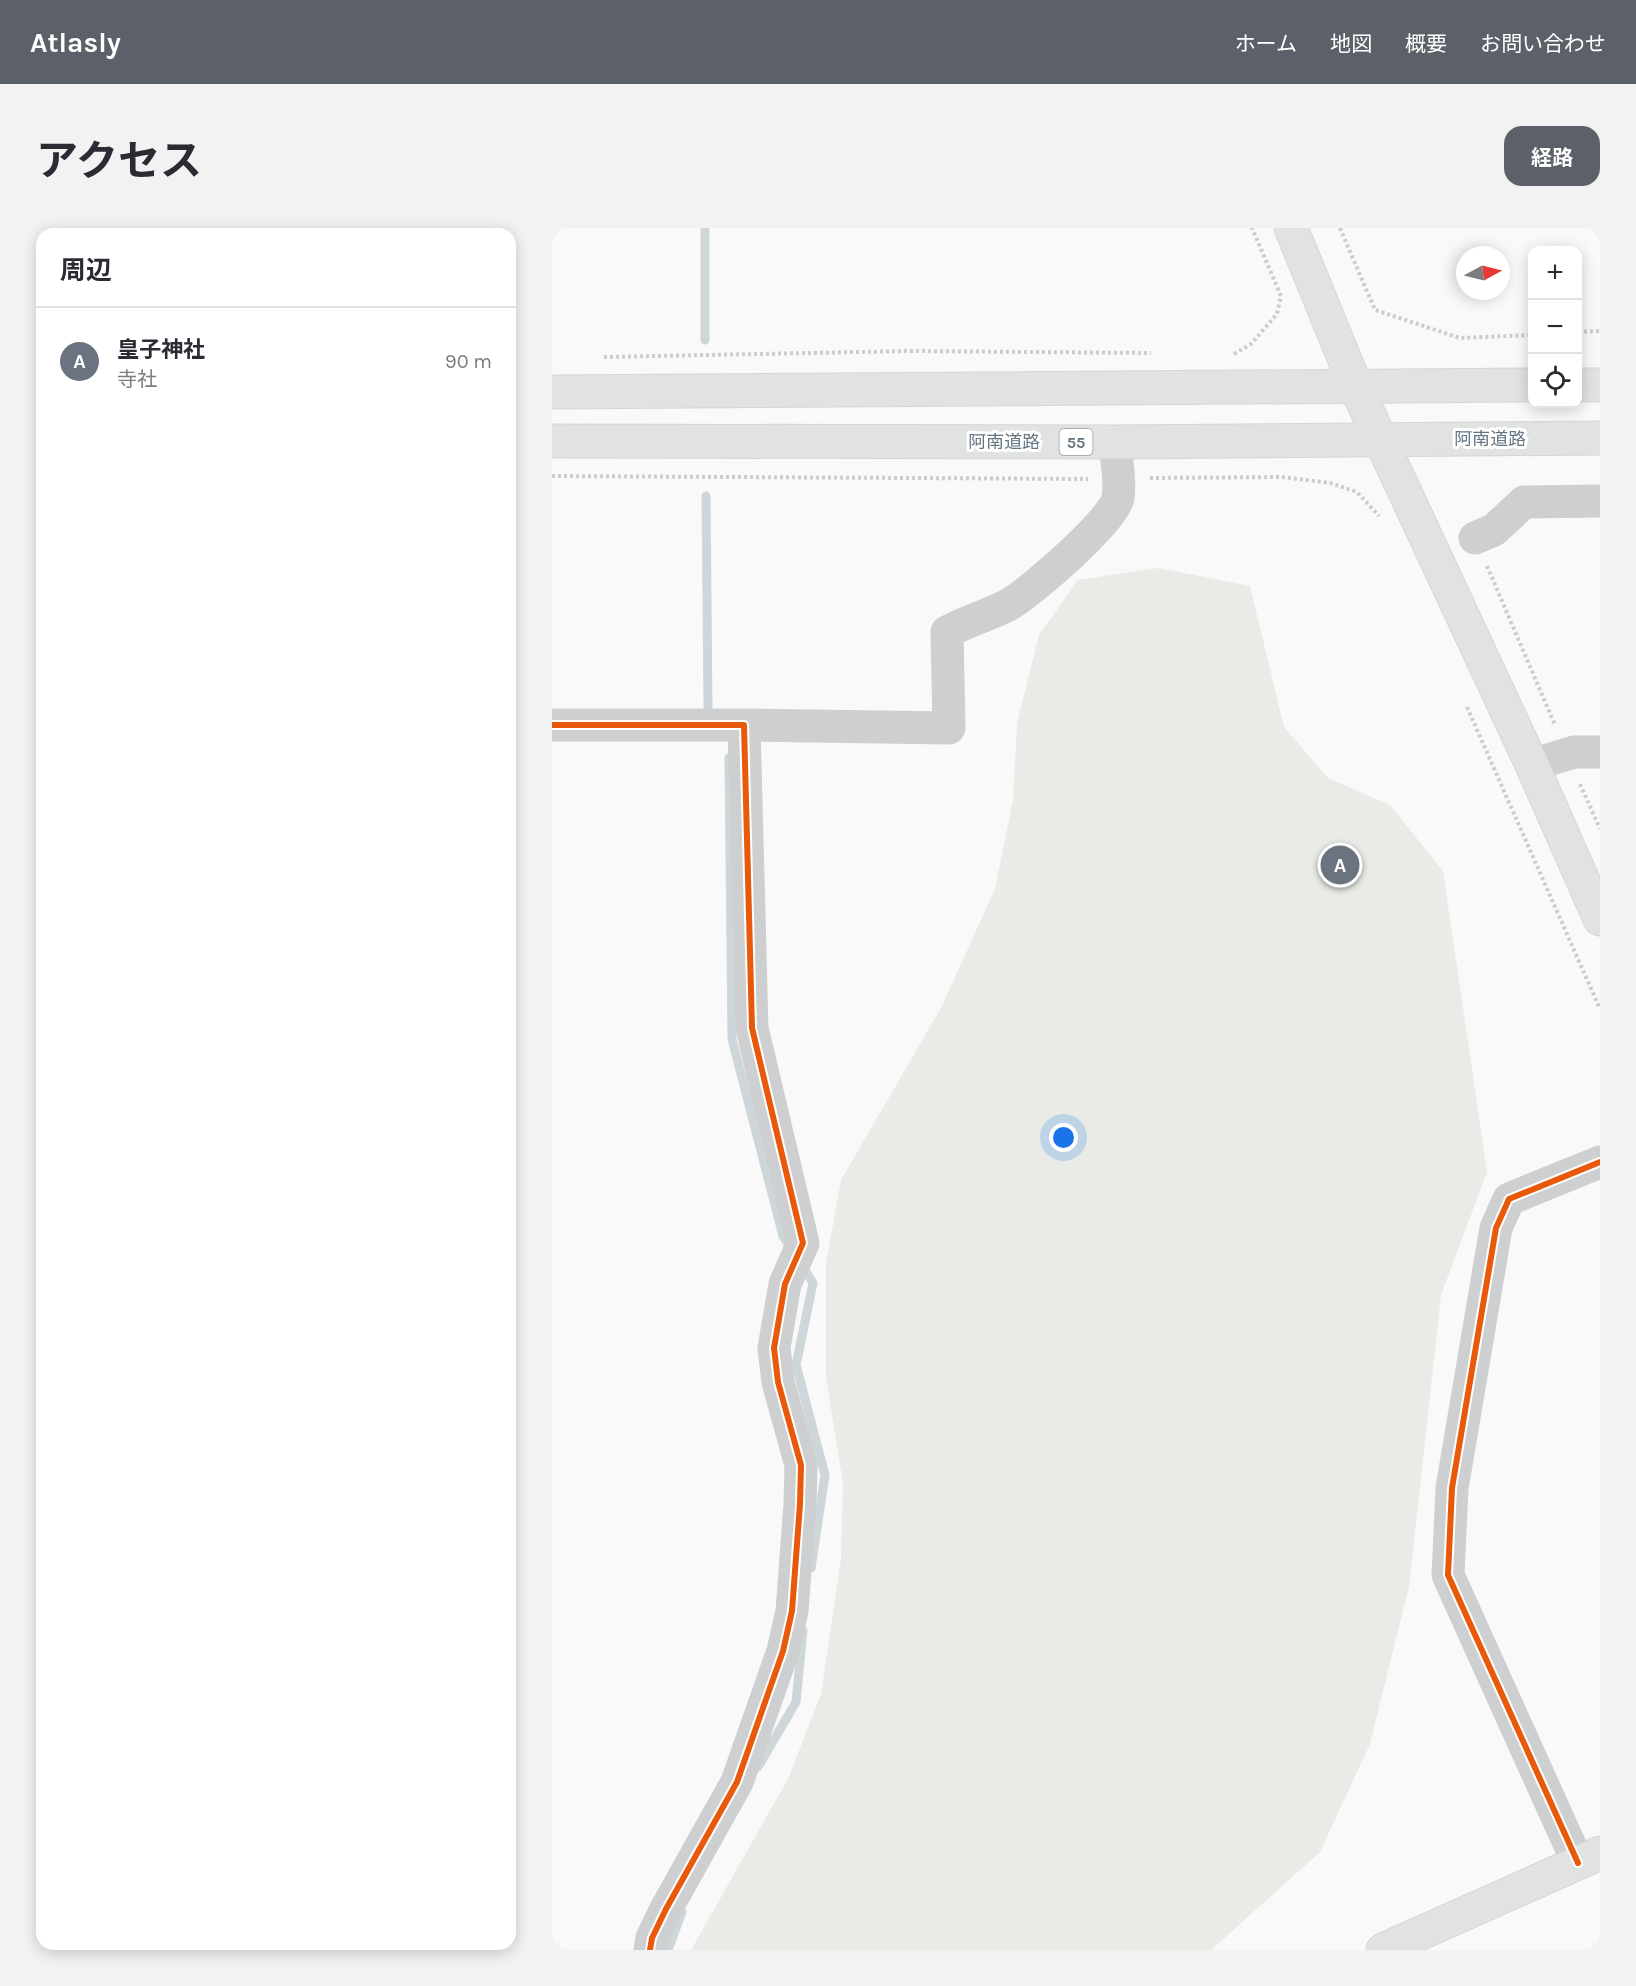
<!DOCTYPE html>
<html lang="ja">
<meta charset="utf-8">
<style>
body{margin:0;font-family:Karla,"Noto Sans JP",sans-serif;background:#f2f2f3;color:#2b2b33}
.controls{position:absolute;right:18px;top:18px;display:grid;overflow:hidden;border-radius:12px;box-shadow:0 3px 15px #0003}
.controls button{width:54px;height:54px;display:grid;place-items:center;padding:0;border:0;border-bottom:2px solid #e1e1e2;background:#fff;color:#2b2b33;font:30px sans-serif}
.compass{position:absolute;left:904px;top:18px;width:54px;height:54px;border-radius:50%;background:#fff;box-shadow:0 3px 15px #0003;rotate:83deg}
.you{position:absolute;left:512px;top:910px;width:21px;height:21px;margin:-15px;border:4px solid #fff;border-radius:50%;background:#1a73e8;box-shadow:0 0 0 9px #1a73e833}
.badge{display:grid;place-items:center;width:39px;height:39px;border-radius:50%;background:#5c6169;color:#fff;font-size:20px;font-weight:700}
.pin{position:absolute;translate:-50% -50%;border:3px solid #fff;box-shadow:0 2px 6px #0006}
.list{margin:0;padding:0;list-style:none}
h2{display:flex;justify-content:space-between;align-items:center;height:78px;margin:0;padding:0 24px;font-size:26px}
h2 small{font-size:20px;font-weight:400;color:#7c7c81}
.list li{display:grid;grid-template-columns:39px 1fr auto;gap:18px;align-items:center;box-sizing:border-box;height:108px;padding:0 24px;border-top:2px solid #e1e1e2}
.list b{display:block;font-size:22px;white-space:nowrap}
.list p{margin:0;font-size:20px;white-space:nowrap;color:#7c7c81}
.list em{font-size:20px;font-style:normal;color:#7c7c81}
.icon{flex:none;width:33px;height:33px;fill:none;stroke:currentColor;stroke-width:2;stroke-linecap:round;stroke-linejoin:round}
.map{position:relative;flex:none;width:1048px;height:1722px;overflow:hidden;border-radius:18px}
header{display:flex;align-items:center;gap:36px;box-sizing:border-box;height:84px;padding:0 30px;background:#5c6169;color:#fff}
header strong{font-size:28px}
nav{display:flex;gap:33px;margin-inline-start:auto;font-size:21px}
.intro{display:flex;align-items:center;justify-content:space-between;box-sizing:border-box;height:144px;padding:0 36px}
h1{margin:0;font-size:42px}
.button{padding:15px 27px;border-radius:18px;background:#5c6169;color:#fff;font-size:21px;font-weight:700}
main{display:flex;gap:36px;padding:0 36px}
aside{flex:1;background:#fff;border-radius:18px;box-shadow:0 3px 15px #0003}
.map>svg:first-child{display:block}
.green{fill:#e8ebe6}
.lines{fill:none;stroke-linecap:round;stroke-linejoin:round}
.stream{stroke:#ced6d9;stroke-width:9}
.secondary-casing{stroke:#d5d6d7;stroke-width:35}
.highway-casing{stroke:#d5d6d6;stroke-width:35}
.path{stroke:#cbcccd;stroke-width:4;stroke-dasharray:3 3;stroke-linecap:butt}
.street{stroke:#cecfd0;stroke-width:33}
.secondary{stroke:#e1e2e2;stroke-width:33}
.highway{stroke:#e1e2e2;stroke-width:33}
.cycleway-casing{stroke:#fff;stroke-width:10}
.cycleway{stroke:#e8590c;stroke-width:6}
.labels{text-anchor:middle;stroke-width:6;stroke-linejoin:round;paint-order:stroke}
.shield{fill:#fff;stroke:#939fa8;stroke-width:1.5}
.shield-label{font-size:16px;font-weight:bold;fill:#657683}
.street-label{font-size:18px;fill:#657683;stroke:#fff}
</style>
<header>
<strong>Atlasly</strong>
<nav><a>ホーム</a><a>地図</a><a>概要</a><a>お問い合わせ</a></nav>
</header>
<div class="intro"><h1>アクセス</h1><a class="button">経路</a></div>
<main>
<aside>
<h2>周辺<small></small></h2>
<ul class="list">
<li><span class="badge" style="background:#6b7280">A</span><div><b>皇子神社</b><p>寺社</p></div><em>90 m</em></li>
</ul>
</aside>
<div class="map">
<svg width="1048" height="1722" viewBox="0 0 1048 1722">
<rect width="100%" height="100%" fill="#f9f9f9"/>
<!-- green -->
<path class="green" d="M606,340L698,358L732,499L776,550L838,577L891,643L935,944L889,1067L857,1359L818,1516L768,1624L659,1722H139L236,1551L269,1466L289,1331L291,1256L274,1149V1035L289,952L389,780L443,661L461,572L465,496L487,407L526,352Z"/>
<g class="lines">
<!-- stream -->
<path class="stream" d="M153,112V0
M154,268L156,480
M177,530L180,811L231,1008L239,1021
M250,1037L261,1055L244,1137L273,1247L259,1340
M206,1539L244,1474L251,1402
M116,1722L130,1684"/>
<defs>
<path id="secondary" d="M739,0L804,159L980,537L1048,691
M831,1722L1048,1625"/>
<path id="highway" d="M1026,157H1048
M0,164L981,157
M0,213L563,214L1048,210"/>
</defs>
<!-- secondary casing -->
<use href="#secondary" class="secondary-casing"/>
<!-- highway casing -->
<use href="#highway" class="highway-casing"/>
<!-- path -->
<path class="path" d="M788,0L823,82L908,110L981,107
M1026,104L1048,103
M682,126L699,116L725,86L729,68L700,0
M52,129L358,123L599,125
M0,248L536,251
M598,250L730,249L778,255L805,264L827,288
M935,338L1003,497
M915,479L1048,781
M1028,556L1048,601"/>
<!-- street -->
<path class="street" d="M923,310L942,302L972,274L1048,273
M0,497H192L200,800L251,1015L233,1056L222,1120L226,1154L249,1237L248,1276L240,1383L231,1423L185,1554L114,1681L100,1710L98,1722
M192,497L397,500L395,404C415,393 440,386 458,376C481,362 561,293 566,270C569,255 564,230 563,214
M980,537L1022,524H1048
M1026,1635L896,1347L900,1260L944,1000L957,971L1048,934"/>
<!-- secondary -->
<use href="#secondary" class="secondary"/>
<!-- highway -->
<use href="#highway" class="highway"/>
<defs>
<path id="cycleway" d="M0,497H192L200,800L251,1015L233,1056L222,1120L226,1154L249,1237L248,1276L240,1383L231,1423L185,1554L114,1681L100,1710L98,1722
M1026,1635L896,1347L900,1260L944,1000L957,971L1048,934"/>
</defs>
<!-- cycleway casing -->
<use href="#cycleway" class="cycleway-casing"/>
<!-- cycleway -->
<use href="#cycleway" class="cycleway"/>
</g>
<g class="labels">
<!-- shield labels -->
<rect class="shield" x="507.5" y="201" width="33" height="26" rx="4.5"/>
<g class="shield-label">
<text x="524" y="220">55</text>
</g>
<!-- street labels -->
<g class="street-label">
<text x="938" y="217">阿南道路</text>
<text x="452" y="220">阿南道路</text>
</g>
</g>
</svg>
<div class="controls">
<button>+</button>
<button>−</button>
<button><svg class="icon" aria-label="locate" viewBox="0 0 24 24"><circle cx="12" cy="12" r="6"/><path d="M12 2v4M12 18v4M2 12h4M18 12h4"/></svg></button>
</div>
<svg class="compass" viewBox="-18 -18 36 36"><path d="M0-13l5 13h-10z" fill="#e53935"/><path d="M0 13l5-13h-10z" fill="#7c7c81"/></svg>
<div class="you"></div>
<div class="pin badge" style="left:788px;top:637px;background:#6b7280">A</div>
</div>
</main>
